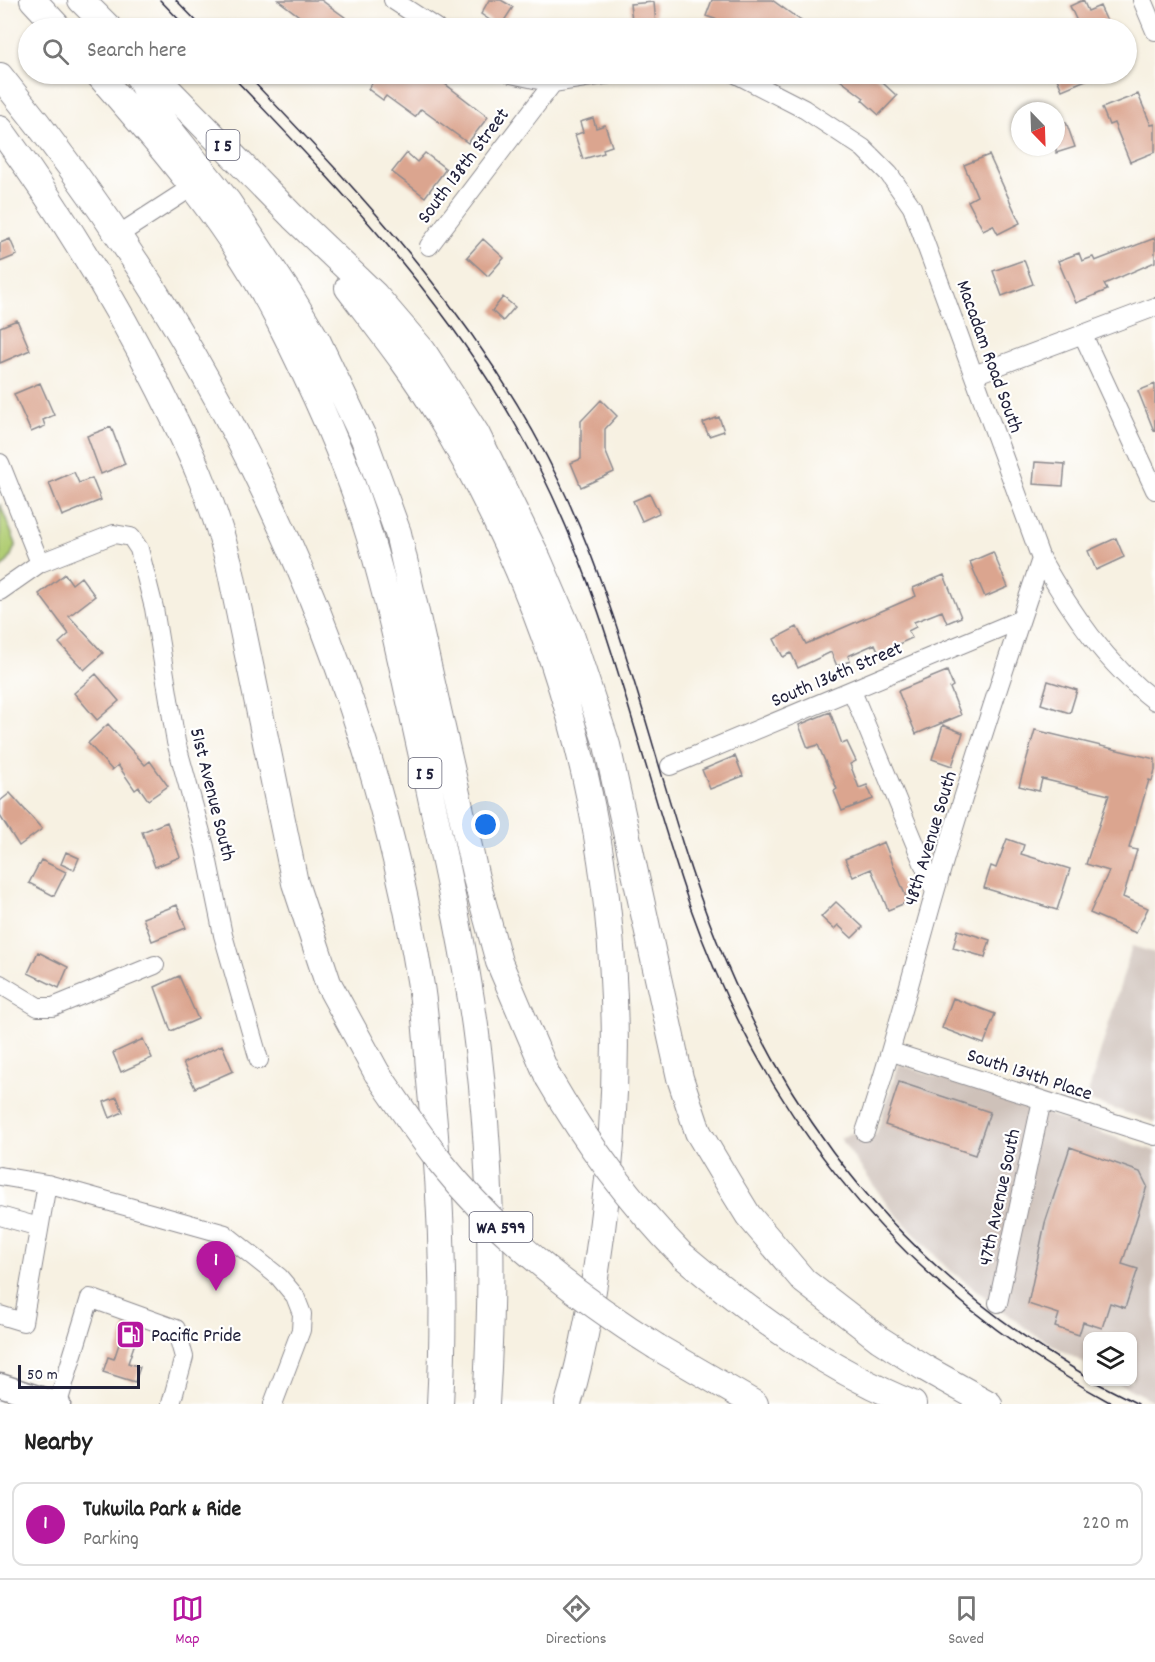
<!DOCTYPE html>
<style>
body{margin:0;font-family:Dekko,sans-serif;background:#f6f6f6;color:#222}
.controls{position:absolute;right:18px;bottom:18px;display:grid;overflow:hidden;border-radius:12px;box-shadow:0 2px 4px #0004}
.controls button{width:54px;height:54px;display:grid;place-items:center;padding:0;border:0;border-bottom:2px solid #e0e0e0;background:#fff;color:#222;font:30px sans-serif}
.compass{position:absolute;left:1011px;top:102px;width:54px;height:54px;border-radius:50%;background:#fff;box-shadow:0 2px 4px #0004;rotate:157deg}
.scale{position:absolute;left:18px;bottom:15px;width:122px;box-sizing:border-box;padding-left:6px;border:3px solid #22223b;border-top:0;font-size:16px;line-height:21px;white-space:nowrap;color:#22223b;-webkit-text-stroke:4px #fff;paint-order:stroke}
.you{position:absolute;left:486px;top:825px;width:21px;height:21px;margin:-15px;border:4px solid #fff;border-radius:50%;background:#1a73e8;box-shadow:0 0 0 9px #1a73e833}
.badge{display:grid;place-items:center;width:39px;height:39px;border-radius:50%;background:#b5179e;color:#fff;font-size:20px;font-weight:700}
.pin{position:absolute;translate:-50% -50px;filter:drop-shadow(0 2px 3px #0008)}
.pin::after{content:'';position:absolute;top:32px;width:21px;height:18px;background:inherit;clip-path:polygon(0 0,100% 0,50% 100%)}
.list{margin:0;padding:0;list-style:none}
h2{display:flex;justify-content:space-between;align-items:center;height:78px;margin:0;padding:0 24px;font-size:26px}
h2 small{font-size:20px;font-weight:400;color:#767676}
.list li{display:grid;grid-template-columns:39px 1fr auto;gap:18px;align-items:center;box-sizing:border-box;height:84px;margin:0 12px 12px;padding:0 12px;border:2px solid #e0e0e0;border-radius:12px}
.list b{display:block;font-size:22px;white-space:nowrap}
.list p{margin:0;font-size:20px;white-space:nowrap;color:#767676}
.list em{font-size:20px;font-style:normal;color:#767676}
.icon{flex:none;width:33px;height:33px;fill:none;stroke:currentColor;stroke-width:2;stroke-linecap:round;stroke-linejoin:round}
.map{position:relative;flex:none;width:1155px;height:1404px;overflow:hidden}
.search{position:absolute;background:#fff;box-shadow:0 2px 4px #0004;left:18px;right:18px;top:18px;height:66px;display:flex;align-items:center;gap:15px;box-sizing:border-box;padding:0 21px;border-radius:33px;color:#767676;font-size:22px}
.sheet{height:174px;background:#fff}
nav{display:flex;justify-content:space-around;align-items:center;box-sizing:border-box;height:84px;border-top:2px solid #e0e0e0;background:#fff;font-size:16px;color:#767676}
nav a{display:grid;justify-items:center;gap:3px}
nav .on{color:#b5179e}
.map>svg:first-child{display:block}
.industrial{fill:#cec1b9}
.green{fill:#b1cd74;stroke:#6a7858;stroke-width:1.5}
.building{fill:#dba58f}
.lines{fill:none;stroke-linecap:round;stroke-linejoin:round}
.minor-casing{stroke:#8c8a8e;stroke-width:20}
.major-casing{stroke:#8c8a8e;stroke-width:25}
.highway-casing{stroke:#8c8a8e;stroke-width:28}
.minor{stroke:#fff;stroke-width:18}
.major{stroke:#fff;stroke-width:22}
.highway{stroke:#fff;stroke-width:26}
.tram{stroke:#22223b;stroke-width:1.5}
.highway-bridge-casing{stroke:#8c8a8e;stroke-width:28;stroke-linecap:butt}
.highway-bridge{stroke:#fff;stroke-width:26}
.labels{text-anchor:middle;stroke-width:4.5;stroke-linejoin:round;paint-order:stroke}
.shield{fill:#fff;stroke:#646476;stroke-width:1.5}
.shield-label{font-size:18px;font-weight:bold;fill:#22223b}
.street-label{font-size:20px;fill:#22223b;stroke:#fff}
.poi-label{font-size:20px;fill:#22223b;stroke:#fff;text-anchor:start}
</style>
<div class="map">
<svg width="1155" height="1404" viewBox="0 0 1155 1404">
<rect width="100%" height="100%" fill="#fff"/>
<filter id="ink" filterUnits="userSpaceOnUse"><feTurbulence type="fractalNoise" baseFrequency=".0167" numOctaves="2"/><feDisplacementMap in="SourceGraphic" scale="12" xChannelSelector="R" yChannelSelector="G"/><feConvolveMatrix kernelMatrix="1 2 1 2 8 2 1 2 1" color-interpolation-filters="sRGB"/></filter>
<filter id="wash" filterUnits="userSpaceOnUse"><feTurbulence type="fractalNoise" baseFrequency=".008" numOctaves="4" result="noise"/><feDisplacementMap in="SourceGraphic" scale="24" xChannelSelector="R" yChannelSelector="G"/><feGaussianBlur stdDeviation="1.35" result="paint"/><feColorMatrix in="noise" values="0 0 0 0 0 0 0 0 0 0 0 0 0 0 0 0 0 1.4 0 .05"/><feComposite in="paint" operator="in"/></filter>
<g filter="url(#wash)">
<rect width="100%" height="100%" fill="#f7f1e2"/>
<!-- industrial -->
<path class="industrial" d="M1132,946L1155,953V1122L1086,1100Z
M899,1064L1155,1151V1402L1116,1382H1132V1336H1088L1087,1365L1032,1333L946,1267L889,1207L840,1138L854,1132L876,1135Z"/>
<!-- green -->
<path class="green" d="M0,504L16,544L9,560L0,569Z"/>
<g id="blocks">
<!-- building -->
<path class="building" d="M278,0H321L360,28H296L303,19Z
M489,0H501L513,7L500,27L481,14Z
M712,0H772L811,28H758L731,20L729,24L706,16Z
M1083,0L1088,11L1100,6L1110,28H1080L1070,6Z
M654,2L656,25L633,28L630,4Z
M360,74H432L488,117L468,143L421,109L415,117L386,96L383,100L368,89L373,82Z
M832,74H873L897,96L879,115L862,100L864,98Z
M1055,74H1100L1062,90Z
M1138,94L1151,125L1155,124V152L1130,162L1114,123L1109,125L1102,108Z
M593,118L596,128L605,125L612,146L603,149L604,153L583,159L575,135L583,132L580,122Z
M1066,122L1075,147L1056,153V126Z
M407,153L417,162L425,153L446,169L425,197L392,172Z
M989,155L1020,223L998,234L993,225L983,230L968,201L977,196L964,165Z
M1155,238V262L1104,284L1107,290L1076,303L1058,261L1079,253L1082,261L1093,257L1095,261Z
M10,239L17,255L0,262V243Z
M483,239L504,258L488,276L467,257Z
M1024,260L1033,284L1002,296L993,271Z
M503,297L515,307L503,321L492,311Z
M17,320L30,350L0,363V327Z
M40,383L54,415L43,420L45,426L31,432L14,394Z
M1155,384V431H1154L1138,391Z
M601,400L617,416L605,429V450L614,472L581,487L571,463L581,459V421Z
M719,417L724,431L709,436L703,423Z
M111,427L125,464L101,474L87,436Z
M1035,462L1065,464L1063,486L1033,484Z
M74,472L79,483L92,478L101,500L62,516L49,483Z
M650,494L659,513L642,521L633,501Z
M1116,538L1124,557L1096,570L1088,551Z
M993,552L1008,587L985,597L970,562Z
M65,574L72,584L81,577L95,596L69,616L103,653L84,670L59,643L69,634L39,594Z
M944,575L961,617L947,623L942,611L914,622L916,627L908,631L912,638L879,653L875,644L848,656L850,661L837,666L831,652L798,668L791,653L783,657L774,639L797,627L806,644L916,596L913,588Z
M947,671L953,686L950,688L961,715L916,734L898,691Z
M96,674L119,701L97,720L74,693Z
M1048,681L1077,690L1070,713L1041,704Z
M830,712L842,744L847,742L856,761L850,764L859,788L867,785L873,799L842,811L834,791L837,789L818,745L808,748L799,725Z
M108,724L145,765L150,761L168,786L148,800L139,787L135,790L118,765L112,770L88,743Z
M943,725L963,733L952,766L932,759Z
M1035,730L1155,759V770L1152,781L1149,780L1129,848L1137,850L1123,897L1148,908L1136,933L1090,913L1109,871L1086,864L1109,795L1042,779L1039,791L1019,786Z
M735,756L743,776L710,789L702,770Z
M10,793L42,829L19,846L0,816V801Z
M167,822L180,857L155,867L142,832Z
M1007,839L1024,845L1021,854L1070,869L1057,910L984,888L991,866L996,868Z
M884,842L908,902L888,910L871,869L853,877L845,859Z
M66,852L79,858L74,870L61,864Z
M41,860L66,872L54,896L29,883Z
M836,902L863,927L852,938L838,925L834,929L821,917Z
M177,905L186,928L152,941L143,918Z
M958,930L990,940L985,957L953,948Z
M38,952L68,967L59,988L28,973Z
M179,976L198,1019L171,1031L155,987Z
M953,998L995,1014L984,1044L942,1028Z
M143,1039L152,1058L121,1072L113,1053Z
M222,1045L233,1071L195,1088L183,1063Z
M899,1082L990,1112L975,1155L885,1125Z
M117,1097L123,1112L110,1118L104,1102Z
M1070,1147L1140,1172L1147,1186L1122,1264L1138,1269L1125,1308L1110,1303L1102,1328L1083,1322L1079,1335L1055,1327L1059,1314L1028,1304L1045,1223Z
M126,1323L140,1328L128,1363L140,1367L135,1382L103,1372L108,1357L114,1359Z"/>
</g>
</g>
<g filter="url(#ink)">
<use href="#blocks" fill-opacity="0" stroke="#8c8a8e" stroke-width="1.5"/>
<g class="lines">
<defs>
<path id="minor" d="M393,0L436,28
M1142,0L1155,31
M511,74L553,83L610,74
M736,74L804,109L863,148L889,174L912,207L1041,559C1071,612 1106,664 1155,701
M118,235L192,187
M429,246L553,83
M1083,335L1155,490
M974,375L1155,307
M0,463L40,563
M0,591L40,563L114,534L131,537L139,549L154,608L176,742L205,847L223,935L259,1060
M852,691L935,892
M670,766L1019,620
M0,984L38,1007H53L155,965
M892,1052L1155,1136
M865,1132C892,1053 912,972 935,892C967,780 1004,669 1041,559
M0,1176L47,1184L225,1234L279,1277L295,1296L302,1314L301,1330L273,1404
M0,1216L39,1227
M998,1303L1042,1100
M0,1315L23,1322L47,1184
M58,1403L90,1298L176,1329L184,1357L171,1404"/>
<path id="major" d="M0,1385L59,1404"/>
<path id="highway" d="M33,0L59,28
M81,0L109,28
M98,74C165,150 233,230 279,321C314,390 348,464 370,538C393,615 408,695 426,774C444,858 463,941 475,1026C492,1152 494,1278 486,1404
M137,74L158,115L228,202L288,292L318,342L364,439L398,533L476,878L499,962L548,1077
M153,74L293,217L375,295L423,351L476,433L538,559L572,638L607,745L680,1078L698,1132L732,1189L748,1215L804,1281L879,1339L923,1367L989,1404
M0,76C212,336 366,648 420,980C426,1013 427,1047 430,1081C441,1189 446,1295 440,1404
M0,129C61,212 114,298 160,390C190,450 212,497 229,563L295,883L328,983L377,1073
M348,288C379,329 412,370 438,414C589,664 642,940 602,1229C594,1287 585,1348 568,1404
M682,1255C753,1315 826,1369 913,1404
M657,1347L755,1404"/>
</defs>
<!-- minor casing -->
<use href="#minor" class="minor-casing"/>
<!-- major casing -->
<use href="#major" class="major-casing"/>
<!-- highway casing -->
<use href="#highway" class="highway-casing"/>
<!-- minor -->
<use href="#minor" class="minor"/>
<!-- major -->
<use href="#major" class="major"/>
<!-- highway -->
<use href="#highway" class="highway"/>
<!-- tram -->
<path class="tram" d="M160,0L187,28
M176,0L203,28
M230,74C348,197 465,319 542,474C611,613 640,764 691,909C768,1127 910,1293 1113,1404
M246,74C368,201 482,322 560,483C615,598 645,723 683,845C755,1078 875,1252 1088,1377
M1095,1382L1138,1404"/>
<defs>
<path id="highway-bridge" d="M377,1073C398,1103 418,1134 441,1163C501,1238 576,1296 657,1347
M548,1077C586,1143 629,1201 682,1255"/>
</defs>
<!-- highway-bridge casing -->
<use href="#highway-bridge" class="highway-bridge-casing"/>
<!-- highway-bridge -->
<use href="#highway-bridge" class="highway-bridge"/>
</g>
</g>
<!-- icons -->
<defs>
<symbol id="fuel-square" viewBox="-11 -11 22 22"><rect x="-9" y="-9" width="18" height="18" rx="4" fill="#b5179e" stroke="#fff"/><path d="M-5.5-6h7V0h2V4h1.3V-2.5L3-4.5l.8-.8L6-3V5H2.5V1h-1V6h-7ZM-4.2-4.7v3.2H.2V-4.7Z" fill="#fff"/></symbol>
</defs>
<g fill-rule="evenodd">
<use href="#fuel-square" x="114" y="1318" width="33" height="33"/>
</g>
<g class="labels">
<!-- shield labels -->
<g class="shield">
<rect x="206.5" y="130" width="33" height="30" rx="4.5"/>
<rect x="408.5" y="758" width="33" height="30" rx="4.5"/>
<rect x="469.5" y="1212" width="63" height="30" rx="4.5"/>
</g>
<g class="shield-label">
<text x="223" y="151">I 5</text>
<text x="425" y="779">I 5</text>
<text x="501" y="1233">WA 599</text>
</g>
<!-- street labels -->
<g class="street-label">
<text transform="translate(462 165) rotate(-53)" y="7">South 138th Street</text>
<text transform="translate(991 356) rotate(70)" y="7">Macadam Road South</text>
<text transform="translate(836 673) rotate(-23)" y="7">South 136th Street</text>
<text transform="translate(214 794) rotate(76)" y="7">51st Avenue South</text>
<text transform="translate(929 838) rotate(-73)" y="7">48th Avenue South</text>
<text transform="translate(1030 1073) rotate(18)" y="7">South 134th Place</text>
<text transform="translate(998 1197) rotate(-78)" y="7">47th Avenue South</text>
</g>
<!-- poi labels -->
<g class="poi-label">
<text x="151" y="1341">Pacific Pride</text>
</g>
</g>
</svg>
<div class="controls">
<button><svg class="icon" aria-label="layers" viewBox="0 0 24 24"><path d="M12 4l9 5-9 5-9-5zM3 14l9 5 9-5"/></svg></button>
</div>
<svg class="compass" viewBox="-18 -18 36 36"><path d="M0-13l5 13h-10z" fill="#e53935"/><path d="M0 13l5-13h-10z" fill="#767676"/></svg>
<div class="scale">50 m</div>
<div class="you"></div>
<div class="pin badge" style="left:216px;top:1291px">1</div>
<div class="search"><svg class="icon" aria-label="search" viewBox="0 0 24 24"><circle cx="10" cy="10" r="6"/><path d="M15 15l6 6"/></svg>Search here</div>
</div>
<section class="sheet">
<h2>Nearby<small></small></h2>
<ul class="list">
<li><span class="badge">1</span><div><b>Tukwila Park &amp; Ride</b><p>Parking</p></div><em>220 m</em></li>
</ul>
</section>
<nav>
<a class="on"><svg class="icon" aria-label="map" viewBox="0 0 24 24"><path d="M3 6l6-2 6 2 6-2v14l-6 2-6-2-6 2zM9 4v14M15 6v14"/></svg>Map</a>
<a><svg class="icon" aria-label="directions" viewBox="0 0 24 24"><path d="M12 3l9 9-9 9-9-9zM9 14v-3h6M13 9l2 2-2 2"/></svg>Directions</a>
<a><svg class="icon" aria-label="saved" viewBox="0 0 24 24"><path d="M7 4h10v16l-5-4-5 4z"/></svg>Saved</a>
</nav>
